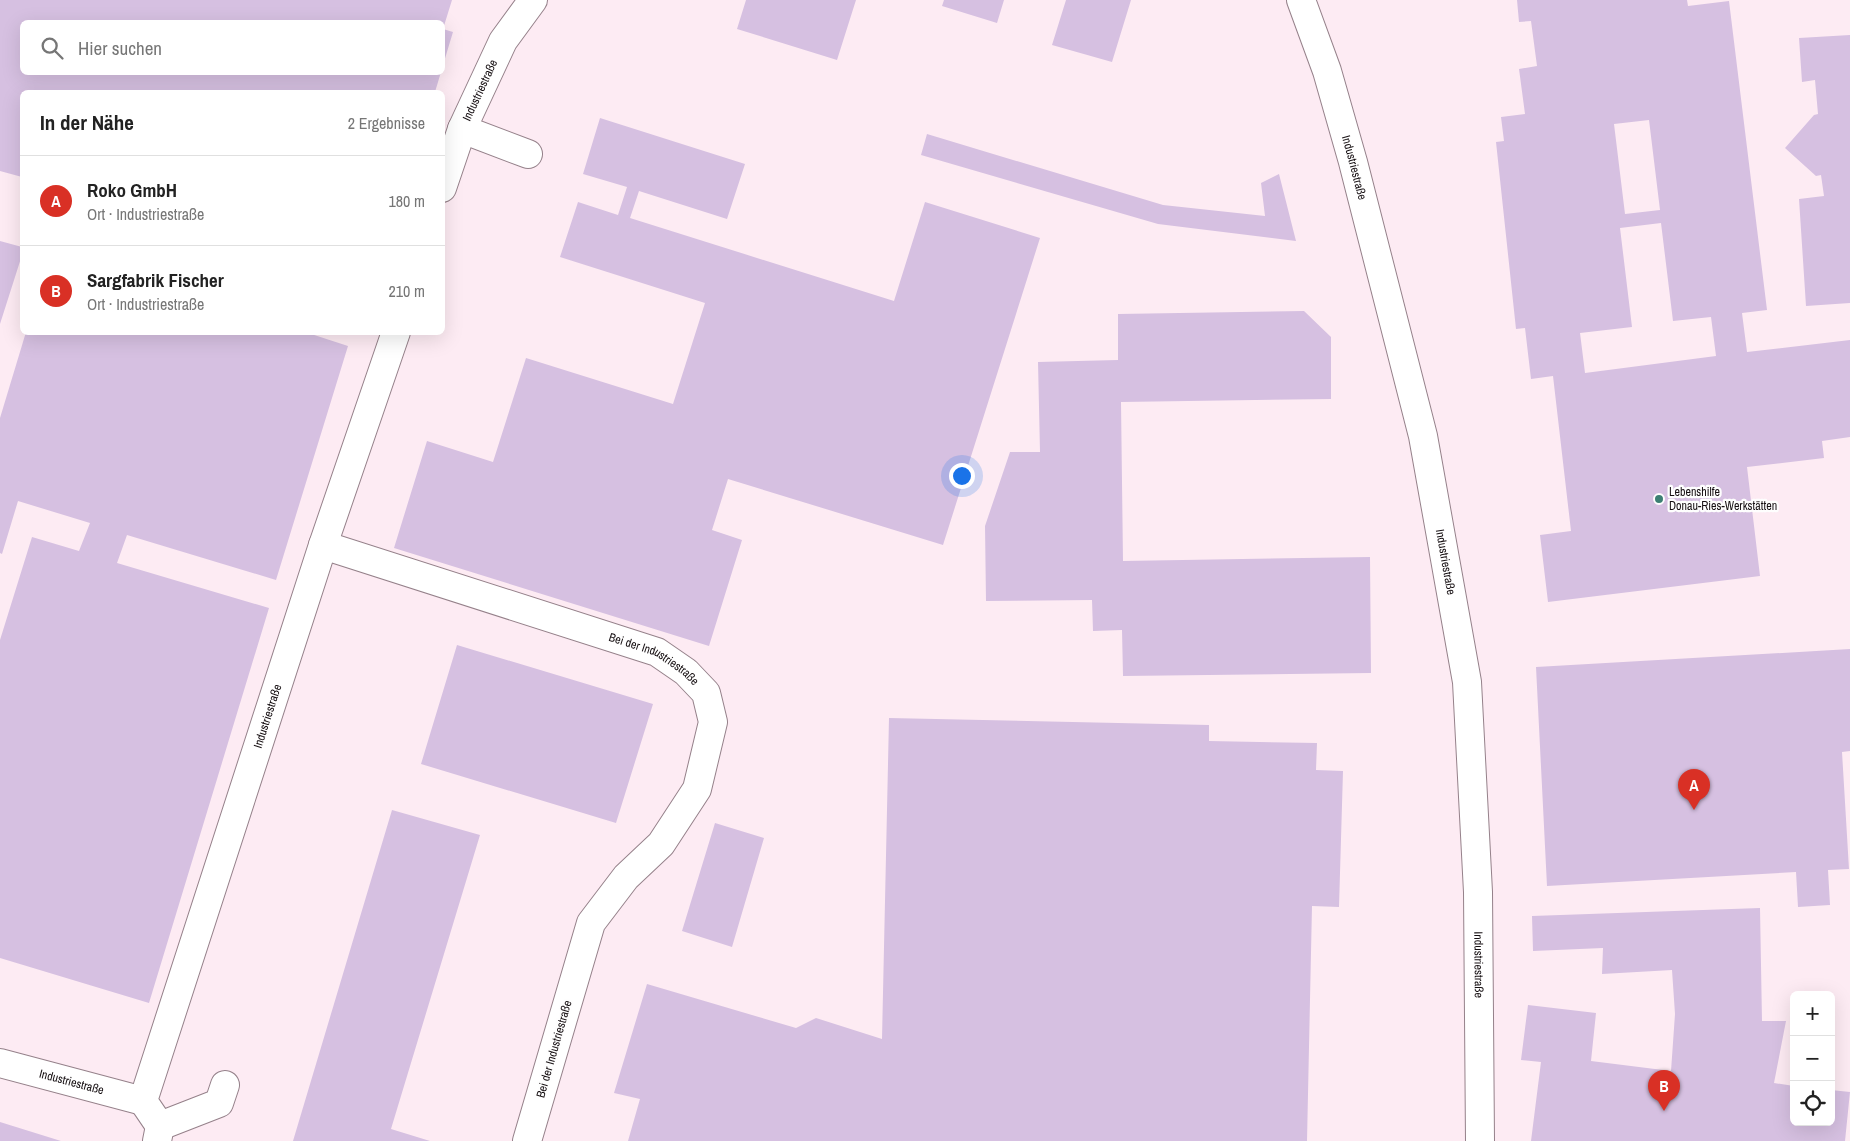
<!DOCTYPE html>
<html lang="de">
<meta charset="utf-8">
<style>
body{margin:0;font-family:"Archivo Narrow",sans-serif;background:#f6f6f6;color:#222}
.controls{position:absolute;right:15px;bottom:15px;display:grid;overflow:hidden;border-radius:8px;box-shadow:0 5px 20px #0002}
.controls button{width:45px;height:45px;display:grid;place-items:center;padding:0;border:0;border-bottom:1px solid #e0e0e0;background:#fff;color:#222;font:25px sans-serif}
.you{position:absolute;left:961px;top:475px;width:18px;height:18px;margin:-12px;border:4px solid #fff;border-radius:50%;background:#1a73e8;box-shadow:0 0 0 8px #1a73e833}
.badge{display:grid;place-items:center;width:32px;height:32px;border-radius:50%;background:#d93025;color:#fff;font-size:16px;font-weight:700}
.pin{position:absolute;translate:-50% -41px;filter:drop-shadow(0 1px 2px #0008)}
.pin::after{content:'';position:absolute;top:26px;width:18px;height:15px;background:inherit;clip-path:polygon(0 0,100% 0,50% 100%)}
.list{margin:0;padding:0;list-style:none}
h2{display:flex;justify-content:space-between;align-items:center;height:65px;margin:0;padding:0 20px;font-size:21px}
h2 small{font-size:16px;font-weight:400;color:#767676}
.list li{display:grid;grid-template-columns:32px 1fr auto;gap:15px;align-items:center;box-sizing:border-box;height:90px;padding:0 20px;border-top:1px solid #e0e0e0}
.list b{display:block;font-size:19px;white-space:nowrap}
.list p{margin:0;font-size:16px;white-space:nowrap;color:#767676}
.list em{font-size:16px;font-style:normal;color:#767676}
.icon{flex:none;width:28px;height:28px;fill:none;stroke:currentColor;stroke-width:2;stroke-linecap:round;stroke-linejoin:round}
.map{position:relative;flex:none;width:1850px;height:1141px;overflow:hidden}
.search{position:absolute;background:#fff;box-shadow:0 5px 20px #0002;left:20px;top:20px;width:425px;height:55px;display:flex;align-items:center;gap:12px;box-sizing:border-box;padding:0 18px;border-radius:8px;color:#767676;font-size:19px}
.panel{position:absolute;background:#fff;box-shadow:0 5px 20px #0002;left:20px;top:90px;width:425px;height:245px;border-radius:8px}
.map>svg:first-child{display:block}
.building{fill:#d6c0e1;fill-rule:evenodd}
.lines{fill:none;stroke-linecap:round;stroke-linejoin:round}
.minor-casing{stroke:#95818a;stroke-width:30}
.minor{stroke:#fff;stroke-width:28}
.poi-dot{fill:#3c7f73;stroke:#fefefe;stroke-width:2}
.labels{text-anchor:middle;stroke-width:4.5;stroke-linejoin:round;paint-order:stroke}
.street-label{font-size:12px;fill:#150e11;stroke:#fefefe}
.poi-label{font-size:12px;fill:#150e11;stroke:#fefefe;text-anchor:start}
</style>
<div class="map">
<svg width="1850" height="1141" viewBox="0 0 1850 1141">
<rect width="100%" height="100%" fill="#fdebf3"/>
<!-- building -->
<path class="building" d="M0,0H452L443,29L453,32L443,65L442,22H22V72H441L435,92H22V177L0,171Z
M746,0H856L837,60L737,29Z
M944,0H1004L997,23L942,6Z
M1066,0H1131L1112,62L1052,45Z
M1517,0H1687L1688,6L1729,1L1767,310L1742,313L1747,352L1850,340V437L1822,441L1824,458L1747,467L1760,576L1548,602L1540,535L1571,531L1553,376L1531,379L1525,328L1516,329L1496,142L1504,141L1501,117L1525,114L1519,69L1537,66L1531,21L1519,22ZM1649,120L1660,210L1625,214L1614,124ZM1661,223L1673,321L1711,317L1716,356L1585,373L1580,333L1632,327L1620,228Z
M1850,35V303L1806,306L1799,199L1824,196L1821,175L1816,176L1785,148L1814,115L1818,114L1815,80L1802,82L1799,38Z
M600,118L745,164L727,219L639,191L630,218L894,301L925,202L1040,238L943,545L728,479L712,530L742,540L709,646L394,548L427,441L493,462L526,358L673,404L705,303L560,257L578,202L618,215L627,187L583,174Z
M927,134L1163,205L1265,216L1261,183L1279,174L1296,241L1158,224L921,155Z
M0,241L22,247V255L0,324Z
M1304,311L1331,337V399L1121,402L1123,561L1370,557L1371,673L1123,676L1122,630L1093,631L1092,600L986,601L985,526L1010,452H1040L1038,362L1118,360V314Z
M26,332H305L348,346L276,580L127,535L117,563L269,608L149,1003L0,958V640L32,537L79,551L90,523L18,501L2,554L0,553V418Z
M457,645L653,704L616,823L421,764Z
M1850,649V751L1842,752L1849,869L1828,870L1830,905L1798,907L1796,872L1547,886L1536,667Z
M889,718L1209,725V741L1317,743L1316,770L1343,771L1339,907L1312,906L1307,1141H628L640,1099L614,1093L647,984L796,1028L816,1018L882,1039Z
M392,810L480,835L391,1129L430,1141H293Z
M715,823L764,838L732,947L682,931Z
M1760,908L1762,1021H1786L1774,1083L1794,1086V1122H1831V1090L1850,1092L1845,1141H1531L1541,1062L1521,1060L1528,1005L1596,1013L1591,1061L1671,1071L1675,1014L1672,970L1602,974L1603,948L1533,951L1532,916Z
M0,1122L61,1141H0Z"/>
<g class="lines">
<defs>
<g id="minor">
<path id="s1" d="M1301,0L1327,71L1353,162L1423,436L1467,682L1478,892L1480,1141"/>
<path d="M462,129L528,154"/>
<path id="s2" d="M442,188L462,129L503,41L533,0"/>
<path id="s3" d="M323,545L657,652L686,672L706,693L713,722L697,789L661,844L626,877L591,923L527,1141"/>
<path id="s4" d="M0,1063L143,1101"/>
<path d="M160,1126L219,1103L225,1085"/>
<path id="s5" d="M157,1141L160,1126L143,1101L323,545L396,332"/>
</g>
</defs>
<!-- minor casing -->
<use href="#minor" class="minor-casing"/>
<!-- minor -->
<use href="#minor" class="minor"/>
</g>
<!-- markers -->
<circle class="poi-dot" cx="1659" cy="499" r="5"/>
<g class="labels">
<!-- street labels -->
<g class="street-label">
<text dy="4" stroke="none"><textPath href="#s2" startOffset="105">Industriestraße</textPath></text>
<text dy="4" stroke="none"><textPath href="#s1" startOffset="176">Industriestraße</textPath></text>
<text dy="4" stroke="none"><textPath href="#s1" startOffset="581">Industriestraße</textPath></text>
<text dy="4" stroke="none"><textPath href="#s3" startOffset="351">Bei der Industriestraße</textPath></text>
<text dy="4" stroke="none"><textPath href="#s5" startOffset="450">Industriestraße</textPath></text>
<text dy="4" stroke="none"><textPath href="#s1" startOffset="986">Industriestraße</textPath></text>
<text transform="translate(554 1049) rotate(-74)" y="4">Bei der Industriestraße</text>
<text dy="4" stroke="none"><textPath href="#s4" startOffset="74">Industriestraße</textPath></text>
</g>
<!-- poi labels -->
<g class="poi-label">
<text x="1669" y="496">Lebenshilfe<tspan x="1669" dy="14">Donau-Ries-Werkstätten</tspan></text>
</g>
</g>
</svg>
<div class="controls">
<button>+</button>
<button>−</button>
<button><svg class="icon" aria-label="locate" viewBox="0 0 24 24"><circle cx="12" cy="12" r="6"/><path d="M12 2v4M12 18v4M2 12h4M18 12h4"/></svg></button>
</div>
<div class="you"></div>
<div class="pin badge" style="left:1694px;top:810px">A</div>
<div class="pin badge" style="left:1664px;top:1111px">B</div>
<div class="search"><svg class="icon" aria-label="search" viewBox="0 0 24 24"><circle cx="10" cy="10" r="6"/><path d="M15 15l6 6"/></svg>Hier suchen</div>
<section class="panel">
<h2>In der Nähe<small>2 Ergebnisse</small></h2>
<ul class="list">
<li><span class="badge">A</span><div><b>Roko GmbH</b><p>Ort · Industriestraße</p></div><em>180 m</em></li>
<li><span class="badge">B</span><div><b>Sargfabrik Fischer</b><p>Ort · Industriestraße</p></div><em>210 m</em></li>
</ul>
</section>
</div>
